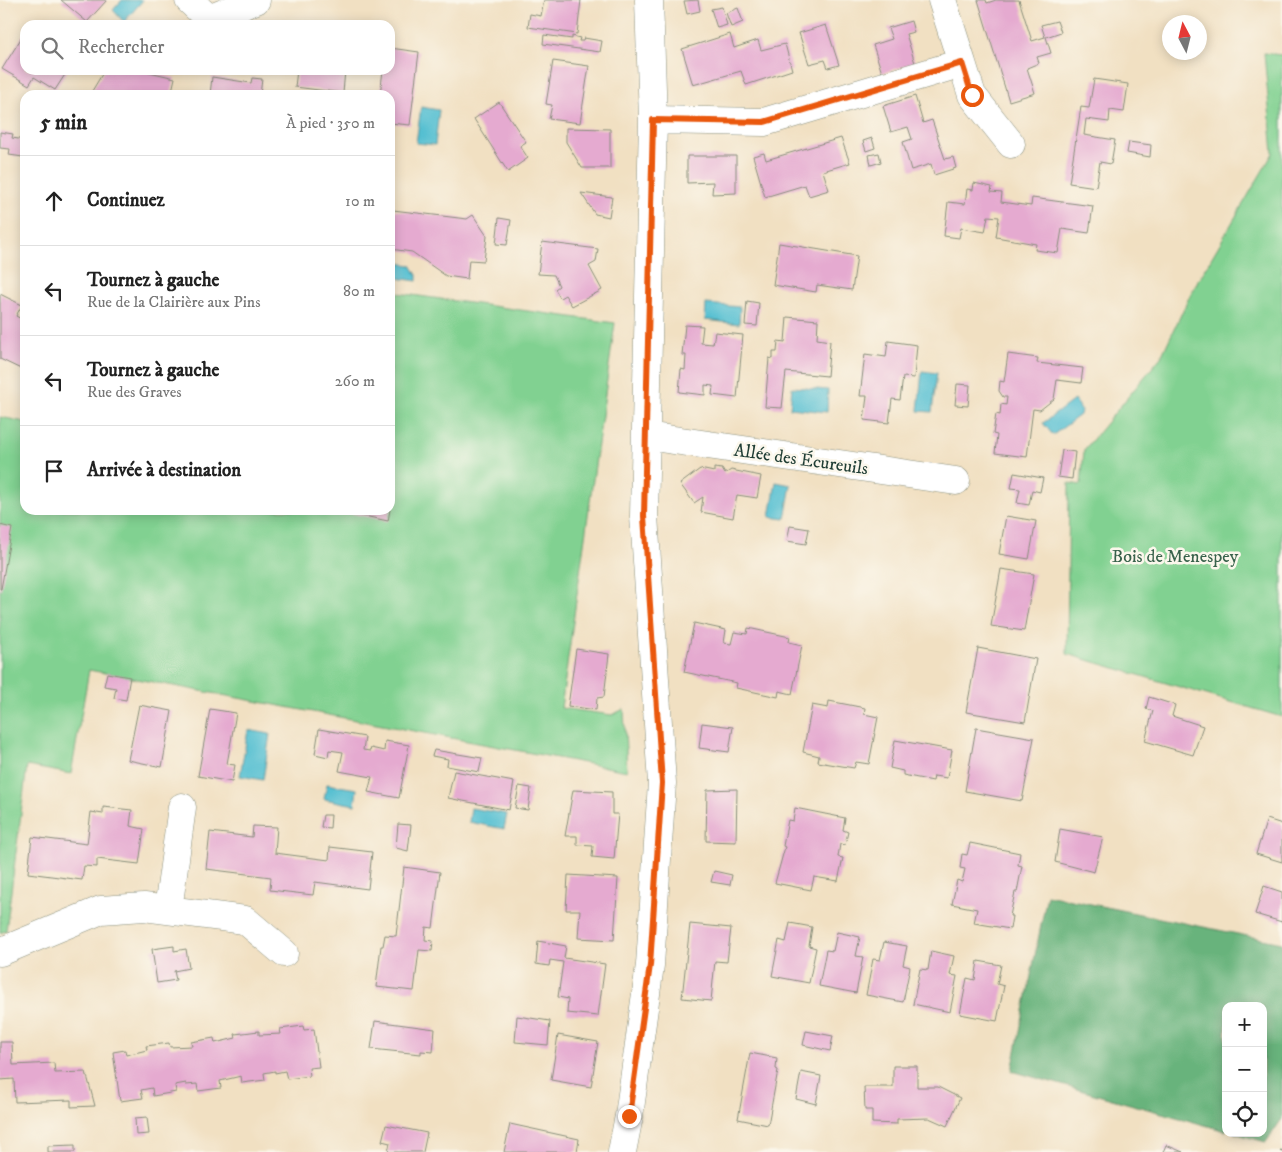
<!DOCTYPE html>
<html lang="fr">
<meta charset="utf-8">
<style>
body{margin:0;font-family:"IM FELL DW Pica",serif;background:#f6f6f6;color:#222}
.controls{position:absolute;right:15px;bottom:15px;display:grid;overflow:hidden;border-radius:10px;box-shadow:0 2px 12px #0003}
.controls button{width:45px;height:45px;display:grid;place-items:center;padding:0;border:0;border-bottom:1px solid #e0e0e0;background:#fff;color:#222;font:25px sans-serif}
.compass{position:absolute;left:1162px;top:15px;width:45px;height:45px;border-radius:50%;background:#fff;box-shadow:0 2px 12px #0003;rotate:353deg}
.stop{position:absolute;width:15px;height:15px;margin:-11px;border:4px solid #ea580c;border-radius:50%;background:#fff}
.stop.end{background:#ea580c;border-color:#fff;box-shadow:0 1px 5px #0008}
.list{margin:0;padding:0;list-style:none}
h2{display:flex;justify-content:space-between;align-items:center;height:65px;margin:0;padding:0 20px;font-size:21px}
h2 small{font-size:16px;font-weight:400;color:#767676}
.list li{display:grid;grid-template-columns:32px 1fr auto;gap:15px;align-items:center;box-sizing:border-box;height:90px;padding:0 20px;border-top:1px solid #e0e0e0}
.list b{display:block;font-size:19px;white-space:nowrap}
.list p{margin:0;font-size:16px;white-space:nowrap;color:#767676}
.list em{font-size:16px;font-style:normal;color:#767676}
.icon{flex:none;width:28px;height:28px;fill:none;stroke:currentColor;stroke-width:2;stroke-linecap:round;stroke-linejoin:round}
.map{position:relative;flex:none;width:1282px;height:1152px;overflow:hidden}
.search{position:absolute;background:#fff;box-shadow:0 2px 12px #0003;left:20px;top:20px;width:375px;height:55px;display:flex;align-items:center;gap:12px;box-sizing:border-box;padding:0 18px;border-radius:15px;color:#767676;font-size:19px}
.panel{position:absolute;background:#fff;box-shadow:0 2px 12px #0003;left:20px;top:90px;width:375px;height:425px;border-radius:15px}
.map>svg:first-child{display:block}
.green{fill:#81d191;stroke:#508762}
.forest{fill:#68b37b;stroke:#447858}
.water{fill:#55bfd1;stroke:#3a7e82}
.building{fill:#e5aad0}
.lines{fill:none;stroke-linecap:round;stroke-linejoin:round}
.minor-casing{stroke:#888e7b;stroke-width:29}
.path{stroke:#888e7b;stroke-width:3;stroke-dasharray:4 4;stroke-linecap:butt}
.minor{stroke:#fff;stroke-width:28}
.route{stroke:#ea580c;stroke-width:6}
.labels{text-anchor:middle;stroke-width:5;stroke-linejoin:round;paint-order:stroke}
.street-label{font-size:18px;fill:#1f3d34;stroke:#fbf7ec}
.park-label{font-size:18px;fill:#38624b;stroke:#fbf7ec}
</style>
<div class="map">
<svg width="1282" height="1152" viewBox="0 0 1282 1152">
<rect width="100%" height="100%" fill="#fbf7ec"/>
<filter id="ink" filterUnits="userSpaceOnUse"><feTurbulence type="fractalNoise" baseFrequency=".02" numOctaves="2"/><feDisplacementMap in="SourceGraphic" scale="10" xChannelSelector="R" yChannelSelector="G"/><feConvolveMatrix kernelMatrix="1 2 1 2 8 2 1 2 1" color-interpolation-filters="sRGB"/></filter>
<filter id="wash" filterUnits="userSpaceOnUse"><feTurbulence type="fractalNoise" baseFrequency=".0096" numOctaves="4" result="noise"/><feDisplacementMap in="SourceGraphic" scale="20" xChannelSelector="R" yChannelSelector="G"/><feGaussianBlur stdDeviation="1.12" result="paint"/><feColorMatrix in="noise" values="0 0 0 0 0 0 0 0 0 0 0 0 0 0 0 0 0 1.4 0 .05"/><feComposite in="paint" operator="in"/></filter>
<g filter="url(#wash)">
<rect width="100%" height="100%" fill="#f1e0c2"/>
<!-- green -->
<path class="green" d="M1264,53L1282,55V717L1067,654L1069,483L1081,485L1084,450L1161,357L1192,291L1273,153Z
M390,292L615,323L561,708L612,715L624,709L627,771L89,670L71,774L27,766L6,931L0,933V417L25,422V510H390Z"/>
<!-- forest -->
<path class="forest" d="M1047,895L1282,943V1119L1266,1142L1234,1133H1263V1006H1226V1131L1012,1071Z"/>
<!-- water -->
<path class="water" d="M122,0H143L124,22L113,10Z
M421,107L439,110L435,145L416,143Z
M390,262L411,265L417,275V281L390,277Z
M706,304L740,307L739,324L705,320Z
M922,371L937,373L932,412L918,411Z
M792,387L828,390L827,412L790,408Z
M1074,400L1081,410L1080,415L1053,435L1043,423Z
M776,482L791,485L785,519L770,517Z
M248,730L270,734L263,780L240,776Z
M327,784L357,789L355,805L324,799Z
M471,808L507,814L504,829L469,822Z"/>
<g id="blocks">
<!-- building -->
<path class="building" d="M61,0H107L87,22Z
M544,0H581L577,34L528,27L530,14L541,16Z
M698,0L700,11L687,14L684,1Z
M978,0H986L987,3L996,0H1019L1032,41L1045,37L1041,25L1057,21L1061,32L1046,37L1051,53L1037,57L1039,63L1027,68L1035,93L1009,101Z
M722,7L727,25L717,28L711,9Z
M738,8L743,22L731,27L726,13Z
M911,21L914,32L906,34L915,63L882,73L873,45L892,39L888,28Z
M826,25L839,65L828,68L825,60L809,64L799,33Z
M25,32V70H68L55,90L34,77L29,85L2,69Z
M730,34L734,48L758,40L761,50L785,44L792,70L746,85L741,71L693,85L682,49Z
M544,35L572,39V36L580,38L579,41H583L584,38L602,41L600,52L543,44Z
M390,48L419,52L410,125L390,123V95H380L383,70H390Z
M553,61L589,66L580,123L549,119L552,105L546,104Z
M110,70H141L175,78L171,95H92V91L104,71Z
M297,70H345L343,93L295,87Z
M212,77L251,83L252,78L262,79L260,95H210Z
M1094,79L1128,84L1124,112L1110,110L1109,122L1086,119L1084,135L1115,140L1111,164L1100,162L1096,187L1069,183L1081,107L1089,108Z
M915,96L923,123L932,120L945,159L953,157L956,168L934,175L931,164L911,170L903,142L912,139L908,127L891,132L883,106Z
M499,102L526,142L520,146L528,158L508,172L474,119Z
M566,128L610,129V168H582L566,142Z
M0,132L13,134L12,138L25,140L23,157L9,155L10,149L0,148Z
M841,138L850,163L823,171L829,190L809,196L805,185L765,197L753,156L764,153L766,160Z
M872,138L875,148L866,151L863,141Z
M1129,142L1151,145L1150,157L1127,153Z
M879,153L881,162L871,165L869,155Z
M687,156H736V193L712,194L713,182L687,183Z
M974,183L992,187L991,192L1002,193L1001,202L1031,206L1032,198L1093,206L1089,233L1062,229L1058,253L1035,250L1036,244L996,237L999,217L988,216L985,232L961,228L959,238L944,236L948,202L965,204L967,189L973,190Z
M581,193L612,197L609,217L595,214Z
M393,210L467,219L473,215L487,236L484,261L469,260L467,279L446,276L412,252L390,249V233Z
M499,218L511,220L507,245L496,244Z
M542,242L598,249L596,262L589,266L602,290L572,306L565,295L560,298L555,289L559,286L554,275L538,274Z
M779,243L857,256L852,290L817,285L816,292L773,285Z
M0,294L22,305L16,316L25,321V371L0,359Z
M747,301L759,303L757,326L745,325Z
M787,317L818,320L817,339L830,341L827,376L786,372L782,408L765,407L769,358L773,359V352H777L778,341L785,342Z
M685,325L703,326L701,343L713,344L715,332L743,335L737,398L712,395L713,386L705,385V395L679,392L681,369L685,370L686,355H682Z
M888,341L917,345L914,378L903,377L900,400L892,399L889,423L864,420L867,396H860L865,354L886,357Z
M1008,354L1038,358L1037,363L1083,368L1081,383L1057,380L1054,399L1040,410L1033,409L1027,457L995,453L997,435L993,434L996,414L1000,415L1001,404L1006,405L1007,397H1003L999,391L1000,381L1004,382Z
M957,384L970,385L968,406L955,405Z
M1062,450L1075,452L1072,479L1058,477Z
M714,468L722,469L725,474L731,470L761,476L757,498L737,495L733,518L701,512L703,497L694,503L680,484L700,469L714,472Z
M1014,473L1043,478L1040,492L1032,490L1029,505L1017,503L1020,489L1011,488Z
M335,510H390L388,521Z
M1006,516L1036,521L1029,559L999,554Z
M0,525L12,528L1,589H0Z
M790,526L809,529L806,544L787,541Z
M1001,569L1034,574L1024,631L991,626Z
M694,623L726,630L724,643L731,644L734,632L747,634L748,628L790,637L789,642L802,645L792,694L779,691L778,697L736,688L737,683L684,672Z
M978,648L1036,659L1025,722L966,712Z
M576,649L609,654L604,697L597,698L596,710L568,706Z
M107,673L130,677L126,700L114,698L116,688L104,686Z
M1149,697L1175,705L1172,716L1203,726L1193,755L1145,741L1153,711L1146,709Z
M829,701L865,708L864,714L878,717L869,764L856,762L854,768L818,762L819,756L803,752L812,705L828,708Z
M139,705L172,711L162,767L128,760Z
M210,709L236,713L227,764L235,765L232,782L198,776Z
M702,723L733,727L729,752L699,748Z
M976,728L1034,738L1022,801L965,791Z
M319,729L365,737L363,750L370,751L371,748L384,751L385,741L409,745L399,798L368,792L372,777L339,771L343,752L329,750L328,757L315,754Z
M895,740L952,750L947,778L934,776L933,781L903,775V771L890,768Z
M434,750L482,758L479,772L447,766L448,759L432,756Z
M454,771L514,782L509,810L448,798Z
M519,786L531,788L528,810L515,808Z
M737,789L736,842L706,841L707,790Z
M573,790L612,792V814H618L614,859L592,857L593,846L577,845V836H565Z
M103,807L132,810L130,826L144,829L139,864L97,859V867L84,866L82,880L28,873L32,837L87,844L91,812L103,814Z
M795,808L845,818L843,830L848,832L845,845L840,844L838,857L843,858L838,881L814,877L811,890L775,883L785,847L783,846L788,820L793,821Z
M323,815H331L330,828L321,827Z
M1267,819L1282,824V862L1256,854Z
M398,824L411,825L408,851L396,848Z
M253,826L277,827L275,853L329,860L330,847L372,852L368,889L315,882L313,895L270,890L271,877L206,869L210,832L252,837Z
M1060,829L1103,837L1094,872L1055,862Z
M970,843L1020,853L1018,865L1022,866L1017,892H1015L1010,916H1012L1010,929L974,923L977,909L952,904L957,880L962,882L965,869L960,868L962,854L967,855Z
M404,867L440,872L433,928L426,927L425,940L433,941L432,951L419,950L414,991L376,987L381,946H383L385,935L396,936Z
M714,871L732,875L730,885L711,882Z
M568,875L618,878L614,940L578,938L580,910H566Z
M1264,886L1282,892V922L1255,914Z
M790,923L812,927L809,946L816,948L809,983L772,976L779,940L786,942Z
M690,924L731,928L727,962L715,961L711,1001L682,998Z
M837,932L860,937L856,956L863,957L856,993L819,986L826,950L833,951Z
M538,941L566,946L564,958L605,964L598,1016L567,1013L568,999L558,997L563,962L550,960L549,966L536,964Z
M884,942L907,946L903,965L910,967L903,1002L866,995L873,959L880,960Z
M174,946V951L186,949L189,968L174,971L176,980L157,983L152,949Z
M931,951L954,956L950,975L957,976L950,1012L913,1004L920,969L928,970Z
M978,961L1001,965L997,984L1004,986L997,1021L960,1014L967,978L975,980Z
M517,1016L550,1021L548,1045L515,1042Z
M375,1021L435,1029L433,1052L421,1051V1054L371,1049Z
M303,1026L304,1030L314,1029L319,1067L309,1068L310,1076L287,1079L285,1071L275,1073V1071L264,1073L265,1080L242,1083L241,1076L220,1081L221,1088L198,1091L197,1084L186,1085V1083L175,1085L176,1092L153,1096L152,1088L141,1090L143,1098L120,1101L113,1052L125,1050L126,1055L147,1050L146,1046L169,1043L170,1047L192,1046L191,1042L214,1038L215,1043L236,1038L235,1034L259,1031V1035L281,1034L280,1029Z
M806,1031L833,1036L830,1051L803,1045Z
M558,1035L598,1042L591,1087L551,1080Z
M0,1042H12L13,1065L54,1063L55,1073L86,1072L95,1106L71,1107V1100L15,1102L14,1079L0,1080Z
M750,1053L777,1058L776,1069L778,1070L768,1125L738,1119Z
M893,1066H917V1087H938L960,1098L947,1126L929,1118L897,1119V1124L872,1123V1110H865L864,1087H893Z
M801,1072L821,1076L816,1104L796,1099Z
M147,1117L149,1134L136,1135L135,1118Z
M510,1124L579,1139L577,1152H504Z
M386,1125L427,1133L423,1152H388L390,1143L382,1141Z
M75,1145V1152H48V1146Z
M1166,1145L1183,1152H1163Z"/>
</g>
</g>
<g filter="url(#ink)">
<use href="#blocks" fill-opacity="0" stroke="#888e7b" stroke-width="1"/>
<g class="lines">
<defs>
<path id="minor" d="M189,0L209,19L256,0
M962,63L972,95L1011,144
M653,120L764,122L962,63L942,0
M646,436L956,481
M168,910L182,807
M0,952L101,910L144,907L245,920L284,953
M622,1152L629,1116L650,965L662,783L644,516L653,120L649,0"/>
</defs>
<!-- minor casing -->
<use href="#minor" class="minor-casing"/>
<!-- path -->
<path class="path" d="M1281,1152L1282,1150"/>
<!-- minor -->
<use href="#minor" class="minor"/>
</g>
</g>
<g class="lines" filter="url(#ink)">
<!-- route -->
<path class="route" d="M629,1116L650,965L662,783L644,516L653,120L764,122L962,63L972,95"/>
</g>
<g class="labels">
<!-- street labels -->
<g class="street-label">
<text transform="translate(801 459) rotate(8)" y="6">Allée des Écureuils</text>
</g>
<!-- park labels -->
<g class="park-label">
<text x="1175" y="562">Bois de Menespey</text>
</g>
</g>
</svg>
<div class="controls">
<button>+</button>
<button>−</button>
<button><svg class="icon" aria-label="locate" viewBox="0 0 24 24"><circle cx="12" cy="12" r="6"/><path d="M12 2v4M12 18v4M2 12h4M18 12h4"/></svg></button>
</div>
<svg class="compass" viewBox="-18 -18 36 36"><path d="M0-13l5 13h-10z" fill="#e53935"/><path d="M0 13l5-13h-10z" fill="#767676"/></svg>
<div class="stop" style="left:972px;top:95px"></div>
<div class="stop end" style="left:629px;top:1116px"></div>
<div class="search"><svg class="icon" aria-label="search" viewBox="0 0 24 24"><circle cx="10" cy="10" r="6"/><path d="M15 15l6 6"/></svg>Rechercher</div>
<section class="panel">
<h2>5 min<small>À pied · 350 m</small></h2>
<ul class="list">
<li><svg class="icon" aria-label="ahead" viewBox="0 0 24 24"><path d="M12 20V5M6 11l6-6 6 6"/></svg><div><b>Continuez</b></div><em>10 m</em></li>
<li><svg class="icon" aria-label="left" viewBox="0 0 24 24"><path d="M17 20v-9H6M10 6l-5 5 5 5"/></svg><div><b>Tournez à gauche</b><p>Rue de la Clairière aux Pins</p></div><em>80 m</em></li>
<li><svg class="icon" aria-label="left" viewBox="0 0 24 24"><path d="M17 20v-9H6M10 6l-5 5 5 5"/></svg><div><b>Tournez à gauche</b><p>Rue des Graves</p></div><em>260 m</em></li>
<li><svg class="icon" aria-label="arrive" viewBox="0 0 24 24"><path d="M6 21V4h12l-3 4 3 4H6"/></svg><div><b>Arrivée à destination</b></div></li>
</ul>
</section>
</div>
